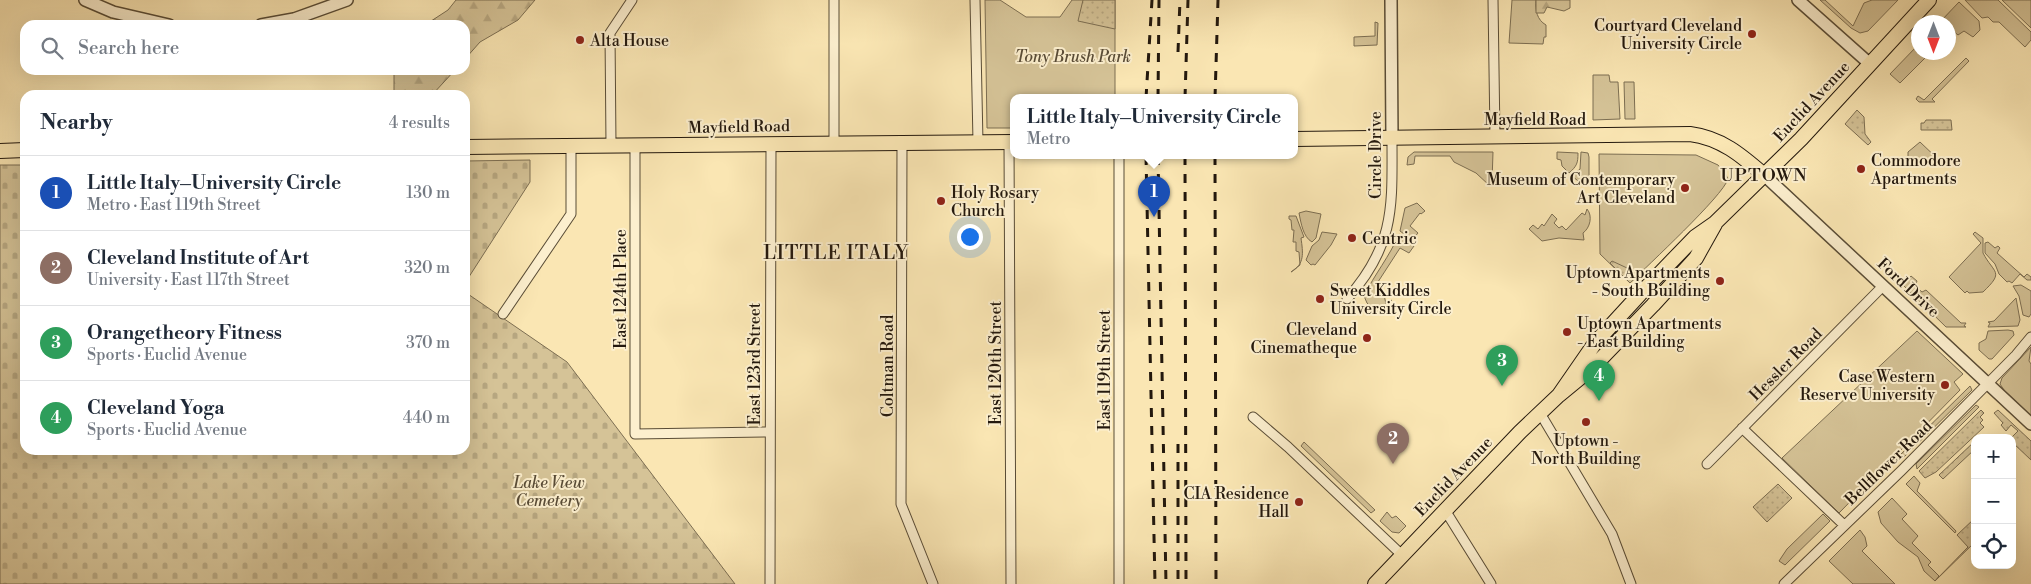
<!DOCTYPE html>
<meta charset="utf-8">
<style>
body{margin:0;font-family:"Libre Bodoni",serif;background:#f6f6f7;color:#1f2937}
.controls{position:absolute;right:15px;bottom:15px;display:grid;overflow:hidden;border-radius:10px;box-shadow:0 5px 20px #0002}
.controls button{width:45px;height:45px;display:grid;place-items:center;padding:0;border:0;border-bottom:1px solid #e0e1e3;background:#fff;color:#1f2937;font:25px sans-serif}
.compass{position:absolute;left:1911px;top:15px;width:45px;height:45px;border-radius:50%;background:#fff;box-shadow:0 5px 20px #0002;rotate:180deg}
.you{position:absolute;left:969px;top:236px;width:18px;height:18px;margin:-12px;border:4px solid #fff;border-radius:50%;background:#1a73e8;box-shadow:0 0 0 8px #1a73e833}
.badge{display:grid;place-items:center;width:32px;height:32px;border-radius:50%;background:#ea580c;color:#fff;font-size:16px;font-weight:700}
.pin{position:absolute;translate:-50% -41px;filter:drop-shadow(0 1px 2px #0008)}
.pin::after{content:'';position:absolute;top:26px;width:18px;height:15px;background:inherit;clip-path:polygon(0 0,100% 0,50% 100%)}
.popup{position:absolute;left:1010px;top:94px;width:288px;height:65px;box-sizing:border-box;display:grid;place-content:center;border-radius:10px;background:#fff;filter:drop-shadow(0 1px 4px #0005);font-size:16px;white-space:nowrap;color:#747a83}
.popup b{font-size:19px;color:#1f2937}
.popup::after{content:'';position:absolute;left:50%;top:100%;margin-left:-10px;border:10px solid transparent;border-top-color:#fff}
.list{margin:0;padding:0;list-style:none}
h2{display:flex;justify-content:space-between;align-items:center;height:65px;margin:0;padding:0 20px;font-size:21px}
h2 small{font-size:16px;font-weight:400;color:#747a83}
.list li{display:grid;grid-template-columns:32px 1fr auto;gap:15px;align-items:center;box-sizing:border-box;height:75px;padding:0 20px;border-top:1px solid #e0e1e3}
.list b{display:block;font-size:19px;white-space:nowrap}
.list p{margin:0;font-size:16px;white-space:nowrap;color:#747a83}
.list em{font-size:16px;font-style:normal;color:#747a83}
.icon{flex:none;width:28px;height:28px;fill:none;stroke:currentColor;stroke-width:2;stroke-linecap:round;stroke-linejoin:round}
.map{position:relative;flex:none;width:2031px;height:584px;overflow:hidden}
.search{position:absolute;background:#fff;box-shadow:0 5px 20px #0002;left:20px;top:20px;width:450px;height:55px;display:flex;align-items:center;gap:12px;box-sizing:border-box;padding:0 18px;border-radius:15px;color:#747a83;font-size:19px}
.panel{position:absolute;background:#fff;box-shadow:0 5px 20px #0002;left:20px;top:90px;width:450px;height:365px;border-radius:15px}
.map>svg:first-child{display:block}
.green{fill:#d5c397;stroke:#7c6e52}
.forest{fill:url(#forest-firs);stroke:#7c6e52}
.cemetery{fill:url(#cemetery-stones);stroke:#7c6e52}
.garden{fill:url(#garden-dots);stroke:#7c6e52}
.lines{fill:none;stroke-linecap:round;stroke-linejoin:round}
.minor-casing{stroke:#594c36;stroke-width:11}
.tertiary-casing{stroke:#594c36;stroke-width:14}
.primary-casing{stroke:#23180d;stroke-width:16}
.minor{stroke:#fcefce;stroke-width:9}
.tertiary{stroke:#fcefce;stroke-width:11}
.primary{stroke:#fae6b3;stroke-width:14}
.rail{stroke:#23180d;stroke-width:3;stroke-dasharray:9 9;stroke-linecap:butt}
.poi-dot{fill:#8f2418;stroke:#fcefce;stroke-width:2}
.labels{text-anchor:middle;stroke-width:4;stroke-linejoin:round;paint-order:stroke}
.poi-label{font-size:16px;fill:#23180d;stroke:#fcefce;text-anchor:end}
.park-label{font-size:16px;font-style:italic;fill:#584b36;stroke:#fcefce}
.street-label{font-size:16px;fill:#23180d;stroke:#fcefce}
.neighbourhood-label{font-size:18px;letter-spacing:1px;fill:#23180d;stroke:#fcefce}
.quarter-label{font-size:19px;letter-spacing:1px;fill:#23180d;stroke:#fcefce}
</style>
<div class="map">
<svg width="2031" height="584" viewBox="0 0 2031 584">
<defs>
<pattern id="forest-firs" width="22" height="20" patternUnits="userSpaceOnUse" patternTransform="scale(1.25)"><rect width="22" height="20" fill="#d5c397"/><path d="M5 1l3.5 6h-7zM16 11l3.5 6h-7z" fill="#b7a781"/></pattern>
<pattern id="cemetery-stones" width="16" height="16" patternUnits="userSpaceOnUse" patternTransform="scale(1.25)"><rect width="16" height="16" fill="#d5c397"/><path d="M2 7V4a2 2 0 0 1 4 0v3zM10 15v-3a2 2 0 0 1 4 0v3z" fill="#b7a781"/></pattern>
<pattern id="garden-dots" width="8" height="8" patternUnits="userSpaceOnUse" patternTransform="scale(1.25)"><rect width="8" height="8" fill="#d5c397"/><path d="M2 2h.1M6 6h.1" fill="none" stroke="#b7a781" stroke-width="1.8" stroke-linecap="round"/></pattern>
</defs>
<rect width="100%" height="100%" fill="#fae6b3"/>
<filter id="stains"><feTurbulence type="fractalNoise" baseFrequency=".004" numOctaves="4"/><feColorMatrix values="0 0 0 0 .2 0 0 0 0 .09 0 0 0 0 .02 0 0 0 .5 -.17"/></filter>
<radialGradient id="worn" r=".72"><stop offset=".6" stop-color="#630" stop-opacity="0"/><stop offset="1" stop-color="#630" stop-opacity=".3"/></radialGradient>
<!-- green -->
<path class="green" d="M985,0H1000L1026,17H1060L1072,0H1115V98H1014V128H987Z
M1512,0H1536C1535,10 1537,20 1546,25V37H1544L1543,44L1509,43Z
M1820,0H1825L1853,26L1864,3L1872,0H1898L1868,31L1860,33L1851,28Z
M1965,0H1998L2031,32V40L2025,47L1999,22H1993L1988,17L1982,18Z
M2002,0H2031V28Z
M1959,2L1979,21L1980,30L1973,37L1964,31L1958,35L1952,30L1949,34L1948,22H1940Z
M1375,22L1378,23L1377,45L1354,46V37L1375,36Z
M1918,45V52L1930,53L1900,83L1890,74Z
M1966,58L1969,61L1932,99L1935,102H1919L1916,99L1918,96L1924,100Z
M1593,75H1609L1610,82H1618L1620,119L1593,120Z
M1624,82H1634L1635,119H1625Z
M1920,142L1940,161V164L1915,165L1908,160V152Z
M1414,152H1493L1492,182L1490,186L1476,173L1454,162L1450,156H1415L1414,164L1407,165L1408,157Z
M1557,152L1578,153C1578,163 1577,166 1569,173L1562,166L1561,160L1557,159Z
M1581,152L1588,153L1589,157V180L1583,185L1572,176L1580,169Z
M1599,154L1696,155L1718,165L1725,173L1728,179C1723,196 1647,266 1630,283L1600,254Z
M1417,203L1425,211L1421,214L1420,213L1410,226L1418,233L1412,240L1400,231L1405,208Z
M1587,209C1593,216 1590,228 1583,233L1584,240L1559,238L1542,241L1529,229L1533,225L1538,229L1542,224L1544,226L1552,214L1557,219L1554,223L1559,228L1562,226L1566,230L1582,213L1585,215Z
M1306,211L1321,214L1316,238L1312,242C1303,237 1301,223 1299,213Z
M1289,216H1296L1304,237L1301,238C1303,253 1305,264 1291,272L1300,265L1299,252L1296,251V242H1293L1294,230H1292L1291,220L1289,219Z
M1322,232L1337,234L1331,245L1315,265L1313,264L1311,265L1306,260L1312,246L1319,240Z
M1975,232L1983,238V253C1994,274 2005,271 1983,292L1969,293L1967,291L1965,293L1949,277L1981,243L1973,234Z
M1399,234L1414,246L1409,253L1400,248L1376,285L1383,290L1386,304L1392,300L1378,314L1367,303L1364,296C1374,275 1390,256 1399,234Z
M1988,242L1995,248L1998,246L2000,248L1997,253L2024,277L2027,274L2031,277V280H2027L2020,274L2012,283L2009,281L2007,282L1999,274L1995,264L1985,253V243Z
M1911,276L1917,281L1915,286L1922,292L1926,290L1961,323H1966L1964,326L1966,327H1946L1903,285Z
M2021,285L2031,291V314L2029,317L2023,315L2019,296L2013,286Z
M2016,298L2020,320L2018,326L1988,327L1990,323L1988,322L1994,321Z
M2008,330L2013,331L2014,335L1992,359H1989L1979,350V343L1986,339L1988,331Z
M1917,331L1963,374L1954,382L1960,390L1839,513L1782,458Z
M2031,347L2029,361L2031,364V416L2004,390L2000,384L2002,378Z
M1976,405L1979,407L1917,469L1916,464Z
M1304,442L1375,510L1371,513L1301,446Z
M1914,476L1920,483L1917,491L1956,531L1955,533L1906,484Z
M1892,498L1907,514L1902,519L1918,536L1912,543L1931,562L1928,565L1939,576L1935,581L1924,571L1918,557L1898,542L1881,523L1878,512Z
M1387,512L1392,518L1396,516L1406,526L1399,533L1392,532L1380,521Z
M1823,514L1830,521L1785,565L1779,561L1787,549Z
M1860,530L1865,537L1867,546L1862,551L1895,584H1853L1829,561Z"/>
<!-- forest -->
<path class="forest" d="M456,0H535L518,20L480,42L465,59V25H425L448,10Z
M1536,0H1570V8L1564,11L1547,7L1544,13H1536Z
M394,70H455L432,95H394Z"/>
<!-- cemetery -->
<path class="cemetery" d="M530,160V182L465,283V161Z
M0,165H25V450H465V292L567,362L735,584H0Z"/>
<!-- garden -->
<path class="garden" d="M1083,0H1115V29L1078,21Z
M1857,110L1864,117L1865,134L1871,142L1868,145L1845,124Z
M1926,120H1951L1952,130H1921V123H1924Z
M1612,261L1640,274L1630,283L1610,263Z
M1970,386L1972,390L1902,459L1897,458Z
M1981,410L1984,413L1980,417L1983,420L1980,423L1984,427L1936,472L1925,478L1919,471Z
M1998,410L2031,441V460L2012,442L2011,438L2018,431L2011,425L2006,431L2001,425L2003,423L1994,413Z
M1975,441V449L1943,479L1939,475Z
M1778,484L1792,498L1767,522L1753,507Z
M1975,518V542L1935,581L1968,547L1957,535Z"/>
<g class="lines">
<defs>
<path id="minor" d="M975,0L978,142
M1493,0L1495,137
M902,142L901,504L933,584
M1009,142L1011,584
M834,143V0
M611,145L610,33L632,0
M635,145V434L769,432
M1119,156V584
M1347,299C1396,244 1392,205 1392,138
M503,314L571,214V146
M1540,413L1612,534L1631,584
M1253,417L1288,447L1403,556
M1742,428L1844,525
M1707,464L1883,286
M1445,510L1491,584
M770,584L771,143
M1784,584L1902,470L2016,355L2031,337"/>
<path id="tertiary" d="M85,0L113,12L169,25
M1391,0L1392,138
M1798,0L1870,64
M261,25L294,19L347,0
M1764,175L2031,424"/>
<path id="primary" d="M1294,139L1690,134C1721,138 1741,155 1764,175
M465,147L1014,142
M0,151L25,150
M1559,395L1595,343L1640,294L1695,237L1715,223L1801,139L1929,0
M1375,584L1520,432L1559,395L1593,367L1653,305L1696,258L1715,224"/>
</defs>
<!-- minor casing -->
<use href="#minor" class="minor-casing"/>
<!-- tertiary casing -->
<use href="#tertiary" class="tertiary-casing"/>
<!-- primary casing -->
<use href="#primary" class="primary-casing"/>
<!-- minor -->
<use href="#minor" class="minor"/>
<!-- tertiary -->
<use href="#tertiary" class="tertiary"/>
<!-- primary -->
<use href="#primary" class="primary"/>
<!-- rail -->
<path class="rail" d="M1178,52L1180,0
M1146,98L1152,0
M1158,98L1159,0
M1185,98L1188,0
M1215,98L1218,0
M1146,156L1155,584
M1158,156L1166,584
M1185,156L1186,584
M1215,156L1216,584
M1178,444V584"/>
</g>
<!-- markers -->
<g class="poi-dot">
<circle cx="1752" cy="34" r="5"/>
<circle cx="580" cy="40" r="5"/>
<circle cx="1861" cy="169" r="5"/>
<circle cx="1685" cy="188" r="5"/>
<circle cx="941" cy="201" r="5"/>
<circle cx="1352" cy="238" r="5"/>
<circle cx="1720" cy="281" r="5"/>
<circle cx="1320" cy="299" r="5"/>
<circle cx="1567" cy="332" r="5"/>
<circle cx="1367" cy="338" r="5"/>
<circle cx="1945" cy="385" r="5"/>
<circle cx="1586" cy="422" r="5"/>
<circle cx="1299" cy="502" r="5"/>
</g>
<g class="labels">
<!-- poi labels -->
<g class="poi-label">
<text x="1742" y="31">Courtyard Cleveland<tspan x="1742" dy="18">University Circle</tspan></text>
<text x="590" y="46" text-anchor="start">Alta House</text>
<text x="1871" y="166" text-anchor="start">Commodore<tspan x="1871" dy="18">Apartments</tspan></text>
<text x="1675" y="185">Museum of Contemporary<tspan x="1675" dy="18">Art Cleveland</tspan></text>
<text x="951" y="198" text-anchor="start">Holy Rosary<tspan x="951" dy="18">Church</tspan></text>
<text x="1362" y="244" text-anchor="start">Centric</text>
<text x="1710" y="278">Uptown Apartments<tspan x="1710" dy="18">- South Building</tspan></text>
<text x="1330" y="296" text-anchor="start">Sweet Kiddles<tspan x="1330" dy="18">University Circle</tspan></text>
<text x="1577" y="329" text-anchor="start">Uptown Apartments<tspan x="1577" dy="18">- East Building</tspan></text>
<text x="1357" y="335">Cleveland<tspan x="1357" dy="18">Cinematheque</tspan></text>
<text x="1935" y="382">Case Western<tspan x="1935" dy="18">Reserve University</tspan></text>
<text x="1586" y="446" text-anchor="middle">Uptown -<tspan x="1586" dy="18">North Building</tspan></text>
<text x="1289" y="499">CIA Residence<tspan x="1289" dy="18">Hall</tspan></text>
</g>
<!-- park labels -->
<g class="park-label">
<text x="1073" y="62">Tony Brush Park</text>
<text x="549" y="488">Lake View<tspan x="549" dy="18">Cemetery</tspan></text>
</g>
<!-- street labels -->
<g class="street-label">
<text transform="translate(1811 101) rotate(-47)" y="6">Euclid Avenue</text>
<text x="1535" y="125">Mayfield Road</text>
<text transform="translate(739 126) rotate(-1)" y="6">Mayfield Road</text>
<text transform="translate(1375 155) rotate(-90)" y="6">Circle Drive</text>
<text transform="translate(1909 287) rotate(43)" y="6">Ford Drive</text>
<text transform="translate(620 289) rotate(-90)" y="6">East 124th Place</text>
<text transform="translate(995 363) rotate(-90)" y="6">East 120th Street</text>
<text transform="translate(754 364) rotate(-90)" y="6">East 123rd Street</text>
<text transform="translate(1785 364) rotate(-45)" y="6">Hessler Road</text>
<text transform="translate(887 366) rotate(-90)" y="6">Coltman Road</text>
<text transform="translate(1104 370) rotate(-90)" y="6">East 119th Street</text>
<text transform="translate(1888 462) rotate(-44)" y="6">Bellflower Road</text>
<text transform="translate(1453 476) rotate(-46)" y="6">Euclid Avenue</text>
</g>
<!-- neighbourhood labels -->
<g class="neighbourhood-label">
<text x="1764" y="181">UPTOWN</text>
</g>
<!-- quarter labels -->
<g class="quarter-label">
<text x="836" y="259">LITTLE ITALY</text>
</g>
</g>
<rect width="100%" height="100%" filter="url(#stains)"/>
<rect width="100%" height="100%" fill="url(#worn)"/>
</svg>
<div class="controls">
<button>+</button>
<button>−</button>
<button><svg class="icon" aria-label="locate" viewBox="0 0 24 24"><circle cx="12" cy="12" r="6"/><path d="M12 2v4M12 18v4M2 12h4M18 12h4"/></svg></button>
</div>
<svg class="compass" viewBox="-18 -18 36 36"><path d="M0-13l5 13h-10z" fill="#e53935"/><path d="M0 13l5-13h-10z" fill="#747a83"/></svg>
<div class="you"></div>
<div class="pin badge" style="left:1154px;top:217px;background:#1a4fb4">1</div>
<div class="popup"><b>Little Italy–University Circle</b>Metro</div>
<div class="pin badge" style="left:1393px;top:464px;background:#8d6e63">2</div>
<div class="pin badge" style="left:1502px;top:386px;background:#2e9e5b">3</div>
<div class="pin badge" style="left:1599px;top:401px;background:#2e9e5b">4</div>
<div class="search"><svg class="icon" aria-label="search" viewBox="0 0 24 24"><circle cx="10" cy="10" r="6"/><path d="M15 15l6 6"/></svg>Search here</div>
<section class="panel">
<h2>Nearby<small>4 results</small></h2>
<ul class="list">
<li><span class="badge" style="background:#1a4fb4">1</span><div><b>Little Italy–University Circle</b><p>Metro · East 119th Street</p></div><em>130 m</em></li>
<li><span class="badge" style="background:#8d6e63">2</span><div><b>Cleveland Institute of Art</b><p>University · East 117th Street</p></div><em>320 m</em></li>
<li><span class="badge" style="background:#2e9e5b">3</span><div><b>Orangetheory Fitness</b><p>Sports · Euclid Avenue</p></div><em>370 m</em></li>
<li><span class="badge" style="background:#2e9e5b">4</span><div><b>Cleveland Yoga</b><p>Sports · Euclid Avenue</p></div><em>440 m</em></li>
</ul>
</section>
</div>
